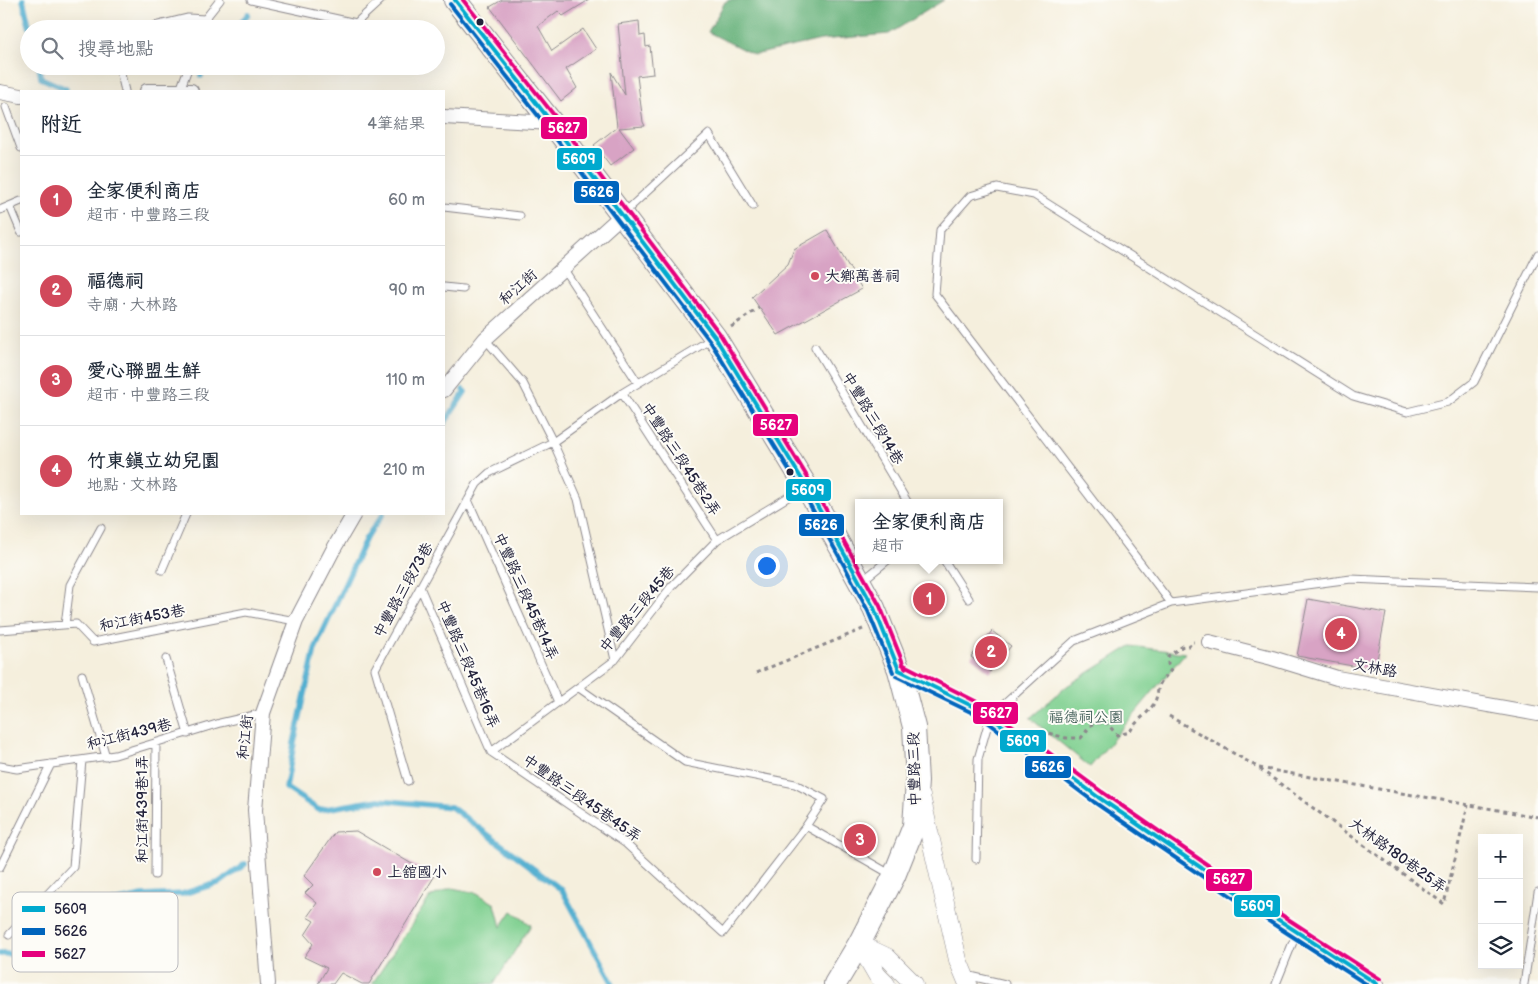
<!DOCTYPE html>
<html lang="zh-TW">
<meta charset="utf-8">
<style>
body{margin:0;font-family:"Balsamiq Sans","LXGW WenKai TC",sans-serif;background:#f6f6f7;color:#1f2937}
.controls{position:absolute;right:15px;bottom:15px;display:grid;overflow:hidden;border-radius:0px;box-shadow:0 5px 20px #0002}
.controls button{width:45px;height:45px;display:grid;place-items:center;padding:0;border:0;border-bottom:1px solid #e0e1e3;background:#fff;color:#1f2937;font:25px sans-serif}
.you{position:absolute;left:766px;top:565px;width:18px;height:18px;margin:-12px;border:4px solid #fff;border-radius:50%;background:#1a73e8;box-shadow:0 0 0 8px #1a73e833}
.badge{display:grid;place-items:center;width:32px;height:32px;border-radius:50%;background:#d1495b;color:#fff;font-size:16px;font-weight:700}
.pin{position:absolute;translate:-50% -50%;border:2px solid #fff;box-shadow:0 1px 5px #0006}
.popup{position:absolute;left:855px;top:499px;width:148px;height:65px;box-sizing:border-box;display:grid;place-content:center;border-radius:0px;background:#fff;filter:drop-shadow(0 1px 4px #0005);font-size:16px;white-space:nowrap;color:#747a83}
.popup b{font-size:19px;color:#1f2937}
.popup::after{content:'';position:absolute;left:50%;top:100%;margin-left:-10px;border:10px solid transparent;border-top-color:#fff}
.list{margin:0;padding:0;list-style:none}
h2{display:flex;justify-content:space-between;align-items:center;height:65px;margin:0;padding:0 20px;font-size:21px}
h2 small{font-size:16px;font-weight:400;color:#747a83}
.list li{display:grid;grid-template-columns:32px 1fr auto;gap:15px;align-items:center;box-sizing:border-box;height:90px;padding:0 20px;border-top:1px solid #e0e1e3}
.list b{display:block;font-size:19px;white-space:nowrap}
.list p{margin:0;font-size:16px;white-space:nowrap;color:#747a83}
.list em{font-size:16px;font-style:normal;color:#747a83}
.icon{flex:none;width:28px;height:28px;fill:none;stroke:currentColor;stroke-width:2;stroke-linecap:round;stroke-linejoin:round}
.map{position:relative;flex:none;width:1538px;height:984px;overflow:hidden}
.search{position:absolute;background:#fff;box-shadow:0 5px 20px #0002;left:20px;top:20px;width:425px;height:55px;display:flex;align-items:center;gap:12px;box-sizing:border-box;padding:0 18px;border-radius:28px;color:#747a83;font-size:19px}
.panel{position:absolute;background:#fff;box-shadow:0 5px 20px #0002;left:20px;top:90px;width:425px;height:425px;border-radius:0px}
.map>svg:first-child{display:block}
.green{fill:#80d091;stroke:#517966}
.forest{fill:#68b27b;stroke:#456a5b}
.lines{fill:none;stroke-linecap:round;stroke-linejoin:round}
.stream{stroke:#52afd0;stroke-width:5.5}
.building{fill:#d8a3c4}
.service-casing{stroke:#8c888c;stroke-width:9}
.minor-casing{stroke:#8c888c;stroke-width:16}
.tertiary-casing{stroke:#8c888c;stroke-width:19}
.primary-casing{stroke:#8c888c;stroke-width:24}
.path{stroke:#8c888c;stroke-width:3;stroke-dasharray:4 4;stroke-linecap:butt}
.service{stroke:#fff;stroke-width:7}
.minor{stroke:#fff;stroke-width:14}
.tertiary{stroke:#fff;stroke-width:18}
.primary{stroke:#fff;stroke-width:22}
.bus-1-casing{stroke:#fdfcf7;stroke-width:8}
.bus-2-casing{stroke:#fdfcf7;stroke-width:8}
.bus-3-casing{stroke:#fdfcf7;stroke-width:8}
.bus-1{stroke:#00a9ce;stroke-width:4}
.bus-2{stroke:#0065bd;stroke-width:4}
.bus-3{stroke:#e5007d;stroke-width:4}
.bus-dot{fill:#22223b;stroke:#fdfcf7;stroke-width:2}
.poi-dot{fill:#d1495b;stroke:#fdfcf7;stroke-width:2}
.labels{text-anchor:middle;stroke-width:4;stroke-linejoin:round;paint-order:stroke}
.poi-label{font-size:15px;fill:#22223b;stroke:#fdfcf7;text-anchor:start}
.street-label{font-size:15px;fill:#22223b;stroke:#fdfcf7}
.park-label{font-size:15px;fill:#435f59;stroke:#fdfcf7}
.key{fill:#fdfcf7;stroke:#bbbbbf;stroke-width:1}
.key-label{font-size:14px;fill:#22223b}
.line-badge{stroke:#fdfcf7;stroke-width:2}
.badge-label{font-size:14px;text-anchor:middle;font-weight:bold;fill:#fff}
</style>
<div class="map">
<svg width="1538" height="984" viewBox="0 0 1538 984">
<rect width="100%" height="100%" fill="#fdfcf7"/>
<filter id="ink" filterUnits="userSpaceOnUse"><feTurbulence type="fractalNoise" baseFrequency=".02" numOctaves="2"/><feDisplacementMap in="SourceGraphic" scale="10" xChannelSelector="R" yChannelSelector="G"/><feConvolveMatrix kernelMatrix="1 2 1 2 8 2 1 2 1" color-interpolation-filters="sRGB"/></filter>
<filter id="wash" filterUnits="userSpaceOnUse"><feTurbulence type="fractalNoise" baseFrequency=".0096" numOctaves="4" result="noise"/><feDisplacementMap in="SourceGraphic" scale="20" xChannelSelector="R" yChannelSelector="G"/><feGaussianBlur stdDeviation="1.12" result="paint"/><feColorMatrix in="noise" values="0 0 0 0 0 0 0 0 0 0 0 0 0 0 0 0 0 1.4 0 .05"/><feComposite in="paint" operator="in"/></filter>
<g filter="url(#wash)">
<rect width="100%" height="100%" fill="#f5efdd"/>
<!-- green -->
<path class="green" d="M1131,646L1185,653L1090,767L1030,718L1067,686Z
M452,888L477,893L495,904L501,927L512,911L531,925L494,984H372L430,897Z"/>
<!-- forest -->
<path class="forest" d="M730,0H944L889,34L821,40L754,55L708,32L725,2Z"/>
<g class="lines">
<!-- stream -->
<path class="stream" d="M23,0L30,29
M236,29L248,14
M39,66L41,78L66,89
M201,76V69L203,66
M444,424L465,392L463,390
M383,514L366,538L315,649L294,743L286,788L319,810L379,800L451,807L562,890L613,984
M0,954H55L79,941L96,925L114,902L143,896L182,894L221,882L245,864"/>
</g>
<g id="blocks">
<!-- building -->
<path class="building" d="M502,0H589L563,16L558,11L538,26L552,51L583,29L596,49L566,69L577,88L561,101L490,7Z
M639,21L640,36L645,35L646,47L650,46L653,74L637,76L643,122L645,126L619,128L634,148L610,166L594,145L617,127L611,72L625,95L618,24Z
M827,230L862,289L778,335L752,297L788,264L794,249Z
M1308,599L1386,613L1375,670L1297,656Z
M992,631L1011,646L990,672L971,657Z
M356,831L434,877L369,984H362L341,973L333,984H318L327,968L304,957L313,944L305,935L314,921L307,917L317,903L305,893L313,885L304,876L335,832Z"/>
</g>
</g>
<g filter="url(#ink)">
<use href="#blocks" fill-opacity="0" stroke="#8c888c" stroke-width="1"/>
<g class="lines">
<defs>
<path id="service" d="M251,0L356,23L381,0
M142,29L188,18L205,19
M202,29L205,19L220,0
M119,66L125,91
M180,90L189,66
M6,107L21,148
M10,206L21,232
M444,207L520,216
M0,210L21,201
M625,212L709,134L753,206
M563,268L638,383
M444,287L463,289
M485,339L523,383L553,442L578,499L615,660
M815,347L908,503
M622,393L717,540
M468,500L558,702
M944,560L969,599
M162,570L186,514
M862,581L888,560
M420,587L491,752
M1171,603L935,294L940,230L970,196L997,188L1034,195L1353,396L1407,412L1448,402L1474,382L1538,254
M65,625L70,585L101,528
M0,630L76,624L93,642L246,612L296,621
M166,659L188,734
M82,675L106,757
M579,688L685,762L795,784L824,799L806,826
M491,752L625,843L723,933L806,826L892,875
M491,752L615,660L671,587L717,540L803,488
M0,766L17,769L115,755L220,723L263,713
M408,781L375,669L477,484L489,473L553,442L622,393L713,338
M976,859L978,759L990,717L1074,641L1171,603L1351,579L1538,587
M0,867L51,764
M155,875L156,743
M9,935L73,867L82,760
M966,975L1005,984
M1276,984L1297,932
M1524,984L1538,892"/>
<path id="minor" d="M147,91H191
M0,92L21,96
M444,117L552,123
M444,390L485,339L622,215
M1209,642L1272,658L1337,678L1538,714
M899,670L984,712L1098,797L1251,902L1377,984
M268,984L255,810L263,713L296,621L333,550L354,514"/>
<path id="tertiary" d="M921,796L958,960L968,984
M859,944L887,957L914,984
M859,944L877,975L886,984"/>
<path id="primary" d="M455,0L552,123L715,337L806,486L850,564L874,608L899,670L914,727L917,781L914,826L894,876L859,944L835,984"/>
</defs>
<!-- service casing -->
<use href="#service" class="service-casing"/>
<!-- minor casing -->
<use href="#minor" class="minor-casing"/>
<!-- tertiary casing -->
<use href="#tertiary" class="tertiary-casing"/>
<!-- primary casing -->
<use href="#primary" class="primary-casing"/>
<!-- path -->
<path class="path" d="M731,327L759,308
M756,673L863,629
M1169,716L1259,768L1538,817
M1042,737L1048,733L1066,738H1081L1092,724L1106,722L1117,735L1130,732C1135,721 1146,716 1153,705C1157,699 1157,693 1159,686C1161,680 1167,675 1171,670L1168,664V656L1183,646H1189L1192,642H1194
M1260,769L1444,904L1468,805"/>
<!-- service -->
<use href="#service" class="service"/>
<!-- minor -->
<use href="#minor" class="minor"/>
<!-- tertiary -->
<use href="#tertiary" class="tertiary"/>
<!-- primary -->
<use href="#primary" class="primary"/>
<defs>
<path id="bus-1" d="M455,0L552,123L715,337L806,486L850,564L874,608L899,670
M899,670L984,712L1098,797L1251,902L1377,984"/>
<path id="bus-2" d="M450,4L547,127L710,341L801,489L845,567L868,611L893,672
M896,676L981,717L1094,802L1247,907L1366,984"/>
<path id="bus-3" d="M463,0L557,119L720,334L811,483L855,561L880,606L905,668
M902,664L987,707L1102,792L1254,897L1380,979"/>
</defs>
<!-- bus-1 casing -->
<use href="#bus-1" class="bus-1-casing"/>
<!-- bus-2 casing -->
<use href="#bus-2" class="bus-2-casing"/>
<!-- bus-3 casing -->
<use href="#bus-3" class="bus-3-casing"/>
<!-- bus-1 -->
<use href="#bus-1" class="bus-1"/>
<!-- bus-2 -->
<use href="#bus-2" class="bus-2"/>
<!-- bus-3 -->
<use href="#bus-3" class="bus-3"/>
</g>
</g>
<!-- markers -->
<g class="bus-dot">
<circle cx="480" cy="22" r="4.5"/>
<circle cx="790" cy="472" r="4.5"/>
</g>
<g class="poi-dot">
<circle cx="815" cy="276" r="5"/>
<circle cx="377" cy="872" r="5"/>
</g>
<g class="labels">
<!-- poi labels -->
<g class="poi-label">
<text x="825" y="281">大鄉萬善祠</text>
<text x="387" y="877">上舘國小</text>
</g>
<!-- street labels -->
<g class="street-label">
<text transform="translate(518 287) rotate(-42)" y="5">和江街</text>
<text transform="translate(873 418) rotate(59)" y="5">中豐路三段14巷</text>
<text transform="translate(681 459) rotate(57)" y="5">中豐路三段45巷2弄</text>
<text transform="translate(403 590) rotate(-61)" y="5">中豐路三段73巷</text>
<text transform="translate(526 596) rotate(66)" y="5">中豐路三段45巷14弄</text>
<text transform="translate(637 609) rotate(-50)" y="5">中豐路三段45巷</text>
<text transform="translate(142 618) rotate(-11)" y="5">和江街453巷</text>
<text transform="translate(468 664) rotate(67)" y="5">中豐路三段45巷16弄</text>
<text transform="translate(1375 668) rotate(10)" y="5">文林路</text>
<text transform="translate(129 734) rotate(-14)" y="5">和江街439巷</text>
<text transform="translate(245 737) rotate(-84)" y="5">和江街</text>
<text transform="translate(914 769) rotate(-91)" y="5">中豐路三段</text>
<text transform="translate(582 798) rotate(35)" y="5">中豐路三段45巷45弄</text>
<text transform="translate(142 809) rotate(-90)" y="5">和江街439巷1弄</text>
<text transform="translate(1398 855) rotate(36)" y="5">大林路180巷25弄</text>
</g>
<!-- park labels -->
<g class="park-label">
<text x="1086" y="722">福德祠公園</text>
</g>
</g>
<!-- legend -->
<rect x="12" y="892" width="166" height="80" rx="8" class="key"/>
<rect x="22" y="906" width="23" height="6" fill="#00a9ce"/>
<rect x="22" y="928" width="23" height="7" fill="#0065bd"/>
<rect x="22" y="951" width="23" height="6" fill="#e5007d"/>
<g class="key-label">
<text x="54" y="914">5609</text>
<text x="54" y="936">5626</text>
<text x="54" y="959">5627</text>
</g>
<g class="line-badge">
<rect x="540" y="116" width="48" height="24" rx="5" fill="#e5007d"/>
<rect x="556" y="147" width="47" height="24" rx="5" fill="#00a9ce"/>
<rect x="573" y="180" width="47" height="24" rx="5" fill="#0065bd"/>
<rect x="752" y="413" width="47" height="24" rx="5" fill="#e5007d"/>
<rect x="785" y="478" width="47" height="24" rx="5" fill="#00a9ce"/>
<rect x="798" y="513" width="47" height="24" rx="5" fill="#0065bd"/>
<rect x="972" y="701" width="47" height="24" rx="5" fill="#e5007d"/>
<rect x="999" y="729" width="48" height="24" rx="5" fill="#00a9ce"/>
<rect x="1024" y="755" width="48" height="24" rx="5" fill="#0065bd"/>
<rect x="1205" y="868" width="48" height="24" rx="5" fill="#e5007d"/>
<rect x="1233" y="894" width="48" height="24" rx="5" fill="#00a9ce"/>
</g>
<g class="badge-label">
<text x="564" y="133">5627</text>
<text x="579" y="164">5609</text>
<text x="597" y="197">5626</text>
<text x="776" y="430">5627</text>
<text x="808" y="495">5609</text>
<text x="821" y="530">5626</text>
<text x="996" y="718">5627</text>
<text x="1023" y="746">5609</text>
<text x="1048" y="772">5626</text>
<text x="1229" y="884">5627</text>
<text x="1257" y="911">5609</text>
</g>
</svg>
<div class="controls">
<button>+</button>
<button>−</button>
<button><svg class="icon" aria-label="layers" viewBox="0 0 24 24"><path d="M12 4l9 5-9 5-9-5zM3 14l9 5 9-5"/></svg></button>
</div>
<div class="you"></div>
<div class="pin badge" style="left:929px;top:599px">1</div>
<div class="popup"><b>全家便利商店</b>超市</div>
<div class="pin badge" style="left:991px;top:652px">2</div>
<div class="pin badge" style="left:860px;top:840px">3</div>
<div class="pin badge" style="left:1341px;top:634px">4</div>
<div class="search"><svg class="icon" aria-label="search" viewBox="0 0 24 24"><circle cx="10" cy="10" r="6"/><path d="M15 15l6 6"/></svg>搜尋地點</div>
<section class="panel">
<h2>附近<small>4筆結果</small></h2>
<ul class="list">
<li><span class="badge">1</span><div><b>全家便利商店</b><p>超市 · 中豐路三段</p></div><em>60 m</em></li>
<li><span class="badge">2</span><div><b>福德祠</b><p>寺廟 · 大林路</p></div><em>90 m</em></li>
<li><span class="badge">3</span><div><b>愛心聯盟生鮮</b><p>超市 · 中豐路三段</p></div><em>110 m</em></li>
<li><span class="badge">4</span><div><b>竹東鎮立幼兒園</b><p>地點 · 文林路</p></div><em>210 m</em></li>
</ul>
</section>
</div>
